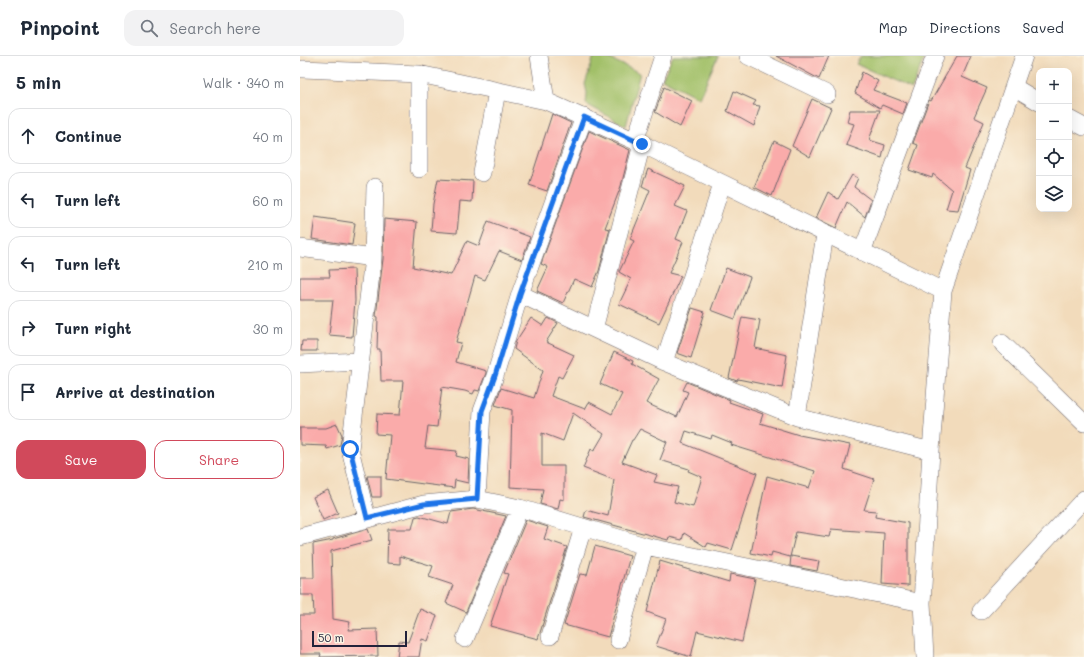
<!DOCTYPE html>
<meta charset="utf-8">
<style>
body{margin:0;font-family:Mali,sans-serif;background:#f2f2f3;color:#1f2937}
.controls{position:absolute;right:12px;top:12px;display:grid;overflow:hidden;border-radius:8px;box-shadow:0 4px 16px #0002}
.controls button{width:36px;height:36px;display:grid;place-items:center;padding:0;border:0;border-bottom:1px solid #e0e1e3;background:#fff;color:#1f2937;font:20px sans-serif}
.scale{position:absolute;left:12px;bottom:10px;width:95px;box-sizing:border-box;padding-left:4px;border:2px solid #22223b;border-top:0;font-size:11px;line-height:14px;white-space:nowrap;color:#22223b;-webkit-text-stroke:3px #fcf5e5;paint-order:stroke}
.stop{position:absolute;width:12px;height:12px;margin:-9px;border:3px solid #1a73e8;border-radius:50%;background:#fff}
.stop.end{background:#1a73e8;border-color:#fff;box-shadow:0 1px 4px #0008}
.list{margin:0;padding:0;list-style:none}
h2{display:flex;justify-content:space-between;align-items:center;height:52px;margin:0;padding:0 16px;font-size:17px}
h2 small{font-size:13px;font-weight:400;color:#747a83}
.list li{display:grid;grid-template-columns:26px 1fr auto;gap:12px;align-items:center;box-sizing:border-box;height:56px;margin:0 8px 8px;padding:0 8px;border:1px solid #e0e1e3;border-radius:12px}
.list b{display:block;font-size:15px;white-space:nowrap}
.list em{font-size:13px;font-style:normal;color:#747a83}
.actions{display:flex;gap:8px;padding:12px 16px}
.actions a{flex:1;padding:9px 0;border:1px solid #d1495b;border-radius:12px;text-align:center;font-size:14px;color:#d1495b}
.actions .main{background:#d1495b;color:#fff}
.icon{flex:none;width:22px;height:22px;fill:none;stroke:currentColor;stroke-width:2;stroke-linecap:round;stroke-linejoin:round}
.map{position:relative;flex:none;width:784px;height:601px;overflow:hidden}
header{display:flex;align-items:center;gap:24px;box-sizing:border-box;height:56px;padding:0 20px;background:#fff;border-bottom:1px solid #e0e1e3}
header strong{font-size:19px}
nav{display:flex;gap:22px;margin-inline-start:auto;font-size:14px}
.search{width:280px;height:36px;background:#f2f2f3;display:flex;align-items:center;gap:10px;box-sizing:border-box;padding:0 14px;border-radius:12px;color:#747a83;font-size:15px}
main{display:flex}
aside{flex:1;background:#fff}
.map>svg:first-child{display:block}
.green{fill:#a1c068;stroke:#627152}
.building{fill:#faabaa;fill-rule:evenodd}
.lines{fill:none;stroke-linecap:round;stroke-linejoin:round}
.minor-casing{stroke:#6b6368;stroke-width:18}
.minor{stroke:#fff;stroke-width:17}
.route{stroke:#1a73e8;stroke-width:5}
</style>
<header>
<strong>Pinpoint</strong>
<div class="search"><svg class="icon" aria-label="search" viewBox="0 0 24 24"><circle cx="10" cy="10" r="6"/><path d="M15 15l6 6"/></svg>Search here</div>
<nav><a>Map</a><a>Directions</a><a>Saved</a></nav>
</header>
<main>
<aside>
<h2>5 min<small>Walk · 340 m</small></h2>
<ul class="list">
<li><svg class="icon" aria-label="ahead" viewBox="0 0 24 24"><path d="M12 20V5M6 11l6-6 6 6"/></svg><div><b>Continue</b></div><em>40 m</em></li>
<li><svg class="icon" aria-label="left" viewBox="0 0 24 24"><path d="M17 20v-9H6M10 6l-5 5 5 5"/></svg><div><b>Turn left</b></div><em>60 m</em></li>
<li><svg class="icon" aria-label="left" viewBox="0 0 24 24"><path d="M17 20v-9H6M10 6l-5 5 5 5"/></svg><div><b>Turn left</b></div><em>210 m</em></li>
<li><svg class="icon" aria-label="right" viewBox="0 0 24 24"><path d="M7 20v-9h11M14 6l5 5-5 5"/></svg><div><b>Turn right</b></div><em>30 m</em></li>
<li><svg class="icon" aria-label="arrive" viewBox="0 0 24 24"><path d="M6 21V4h12l-3 4 3 4H6"/></svg><div><b>Arrive at destination</b></div></li>
</ul>
<div class="actions"><a class="main">Save</a><a>Share</a></div>
</aside>
<div class="map">
<svg width="784" height="601" viewBox="0 0 784 601">
<rect width="100%" height="100%" fill="#fcf5e5"/>
<filter id="ink" filterUnits="userSpaceOnUse"><feTurbulence type="fractalNoise" baseFrequency=".025" numOctaves="2"/><feDisplacementMap in="SourceGraphic" scale="8" xChannelSelector="R" yChannelSelector="G"/><feConvolveMatrix kernelMatrix="1 2 1 2 8 2 1 2 1" color-interpolation-filters="sRGB"/></filter>
<filter id="wash" filterUnits="userSpaceOnUse"><feTurbulence type="fractalNoise" baseFrequency=".012" numOctaves="4" result="noise"/><feDisplacementMap in="SourceGraphic" scale="16" xChannelSelector="R" yChannelSelector="G"/><feGaussianBlur stdDeviation="0.9" result="paint"/><feColorMatrix in="noise" values="0 0 0 0 0 0 0 0 0 0 0 0 0 0 0 0 0 1.4 0 .05"/><feComposite in="paint" operator="in"/></filter>
<g filter="url(#wash)">
<rect width="100%" height="100%" fill="#f2dbbb"/>
<!-- green -->
<path class="green" d="M294,0H304L340,17L326,70L286,48L287,37L285,28Z
M373,0H418L399,42L362,23Z
M561,0H625L612,33L556,8Z"/>
<g id="blocks">
<!-- building -->
<path class="building" d="M476,0H529L519,23Z
M657,0H671L662,21L687,32L674,61L684,66L665,112L670,114L658,154L646,153L652,134L633,118L632,122L609,114L618,89L613,87L629,44L631,45Z
M562,16L578,25L573,34L607,47L603,58L582,49L580,52L555,37Z
M364,31L392,45L380,71L355,56Z
M434,35L456,45L453,49L460,50L454,70L427,55Z
M512,43L531,52L510,101L492,90Z
M550,54H580L569,84L585,89L582,102L546,89L554,68L547,66Z
M252,58L271,67L247,135L229,129Z
M289,75L330,94L321,130L305,172L310,173L299,215L292,231L274,223L263,247L237,235L248,211L241,208Z
M474,85L490,93L472,140L454,131Z
M348,113L385,130L375,150L387,155L376,183L383,186L369,217L381,220L359,267L319,248L331,223L319,216L334,185L330,183L350,134L342,130Z
M552,119L558,122L554,131L571,144L565,161L547,146L536,172L516,162L528,136L538,143Z
M138,123L173,125L172,146L160,145L157,177L131,175L133,148Z
M15,161L55,167L52,189L12,183Z
M84,163L117,166L113,211L151,219L167,185L179,190L188,165L230,181L222,204L199,195L185,224L175,220L156,286L161,287L156,306L186,315V317L179,335L175,334L173,338L165,335L142,331L137,371L128,370L125,392L157,395L156,400L169,403L168,427L155,424L154,432L86,423L90,379L76,378L77,358L100,359L103,325H81L80,293H77L78,261L76,260L83,203Z
M426,212L450,221L435,263L411,254Z
M54,213L55,245L52,281L29,279L33,244H0V221H30L29,214Z
M392,252L405,256L391,302L377,297Z
M442,261L460,264L455,292L487,299L482,332L438,323L437,325L429,322Z
M231,262L243,270L248,262L258,267L246,286L274,299L262,322L258,320L251,340L285,353L289,346L312,358L322,338L300,328L314,296L333,305L332,308L359,323L346,347L377,361L388,336L383,334L387,326L430,344L429,346L463,358L460,367L499,379L550,389L544,413L574,423L564,454L576,455L575,461L608,467V530L582,528L584,477L531,473L529,481L496,476L490,501L472,496L471,501L451,497L467,420L509,432L515,415L431,389L432,387L412,379L411,383L386,375L382,387L457,417L432,494L408,487L406,491L384,477L382,484L369,481L368,484L284,461L286,454L308,460L314,424L283,412L291,393L294,395L304,378L273,357L263,385L242,377V410H264V444L260,443L258,453L240,448L243,433L210,431L212,354L195,349L201,332L234,342L243,314L214,293L216,285ZM340,373L367,386L360,404L389,413L388,415L402,421L393,451L374,446L378,431L354,426L357,419L322,406L332,384H333Z
M2,285H17V295H1Z
M37,368L42,379L40,389L27,393L26,390L0,389V372H26Z
M67,420H81V441H72Z
M28,434L38,457L23,464L13,441Z
M173,453L206,460L166,556L146,547L153,529L129,521L133,510L100,500V508L87,507L88,473H112L115,461L119,460L148,468L151,456Z
M226,464L248,471L244,483L267,491L238,583L190,570L208,518L204,517Z
M68,473L72,484L31,495L33,563L50,566L48,574L77,573L78,600L20,601L21,598H0V559H14L13,539H0V522H14L13,488L33,484V483Z
M295,490L330,500L308,581L264,569L280,518L287,519Z
M491,500L519,505L517,515L490,510Z
M360,505L429,526L430,518L455,523L442,586L397,575L391,601L356,590L366,563L347,556Z
M120,553L137,560L128,585L122,583L119,601H97L99,585L108,586Z"/>
</g>
</g>
<g filter="url(#ink)">
<use href="#blocks" fill-opacity="0" stroke="#6b6368" stroke-width="1"/>
<g class="lines">
<defs>
<path id="minor" d="M239,0L246,45
M448,0L527,38
M3,13L119,18L246,45L342,88L643,235
M119,18V113
M714,31L739,46
M769,63L784,71
M335,85L363,0
M182,117L197,35
M0,192L73,202
M562,196L635,0
M220,238L364,306L497,361L631,395
M294,273L342,88
M702,287L784,367
M364,306L422,128
M0,308L59,305
M497,361L525,178
M177,443L182,355L195,320L220,238L284,61
M67,462L50,393L73,202L75,131
M0,481L124,448L177,443L220,452L345,490L622,547
M681,555L784,443
M250,580L283,472
M165,583L220,452
M318,584L345,490
M625,601L622,547L631,395L643,235L724,0"/>
</defs>
<!-- minor casing -->
<use href="#minor" class="minor-casing"/>
<!-- minor -->
<use href="#minor" class="minor"/>
</g>
</g>
<g class="lines" filter="url(#ink)">
<!-- route -->
<path class="route" d="M50,393L67,462L124,448L177,443L182,355L195,320L220,238L284,61L342,88"/>
</g>
</svg>
<div class="controls">
<button>+</button>
<button>−</button>
<button><svg class="icon" aria-label="locate" viewBox="0 0 24 24"><circle cx="12" cy="12" r="6"/><path d="M12 2v4M12 18v4M2 12h4M18 12h4"/></svg></button>
<button><svg class="icon" aria-label="layers" viewBox="0 0 24 24"><path d="M12 4l9 5-9 5-9-5zM3 14l9 5 9-5"/></svg></button>
</div>
<div class="scale">50 m</div>
<div class="stop" style="left:50px;top:393px"></div>
<div class="stop end" style="left:342px;top:88px"></div>
</div>
</main>
